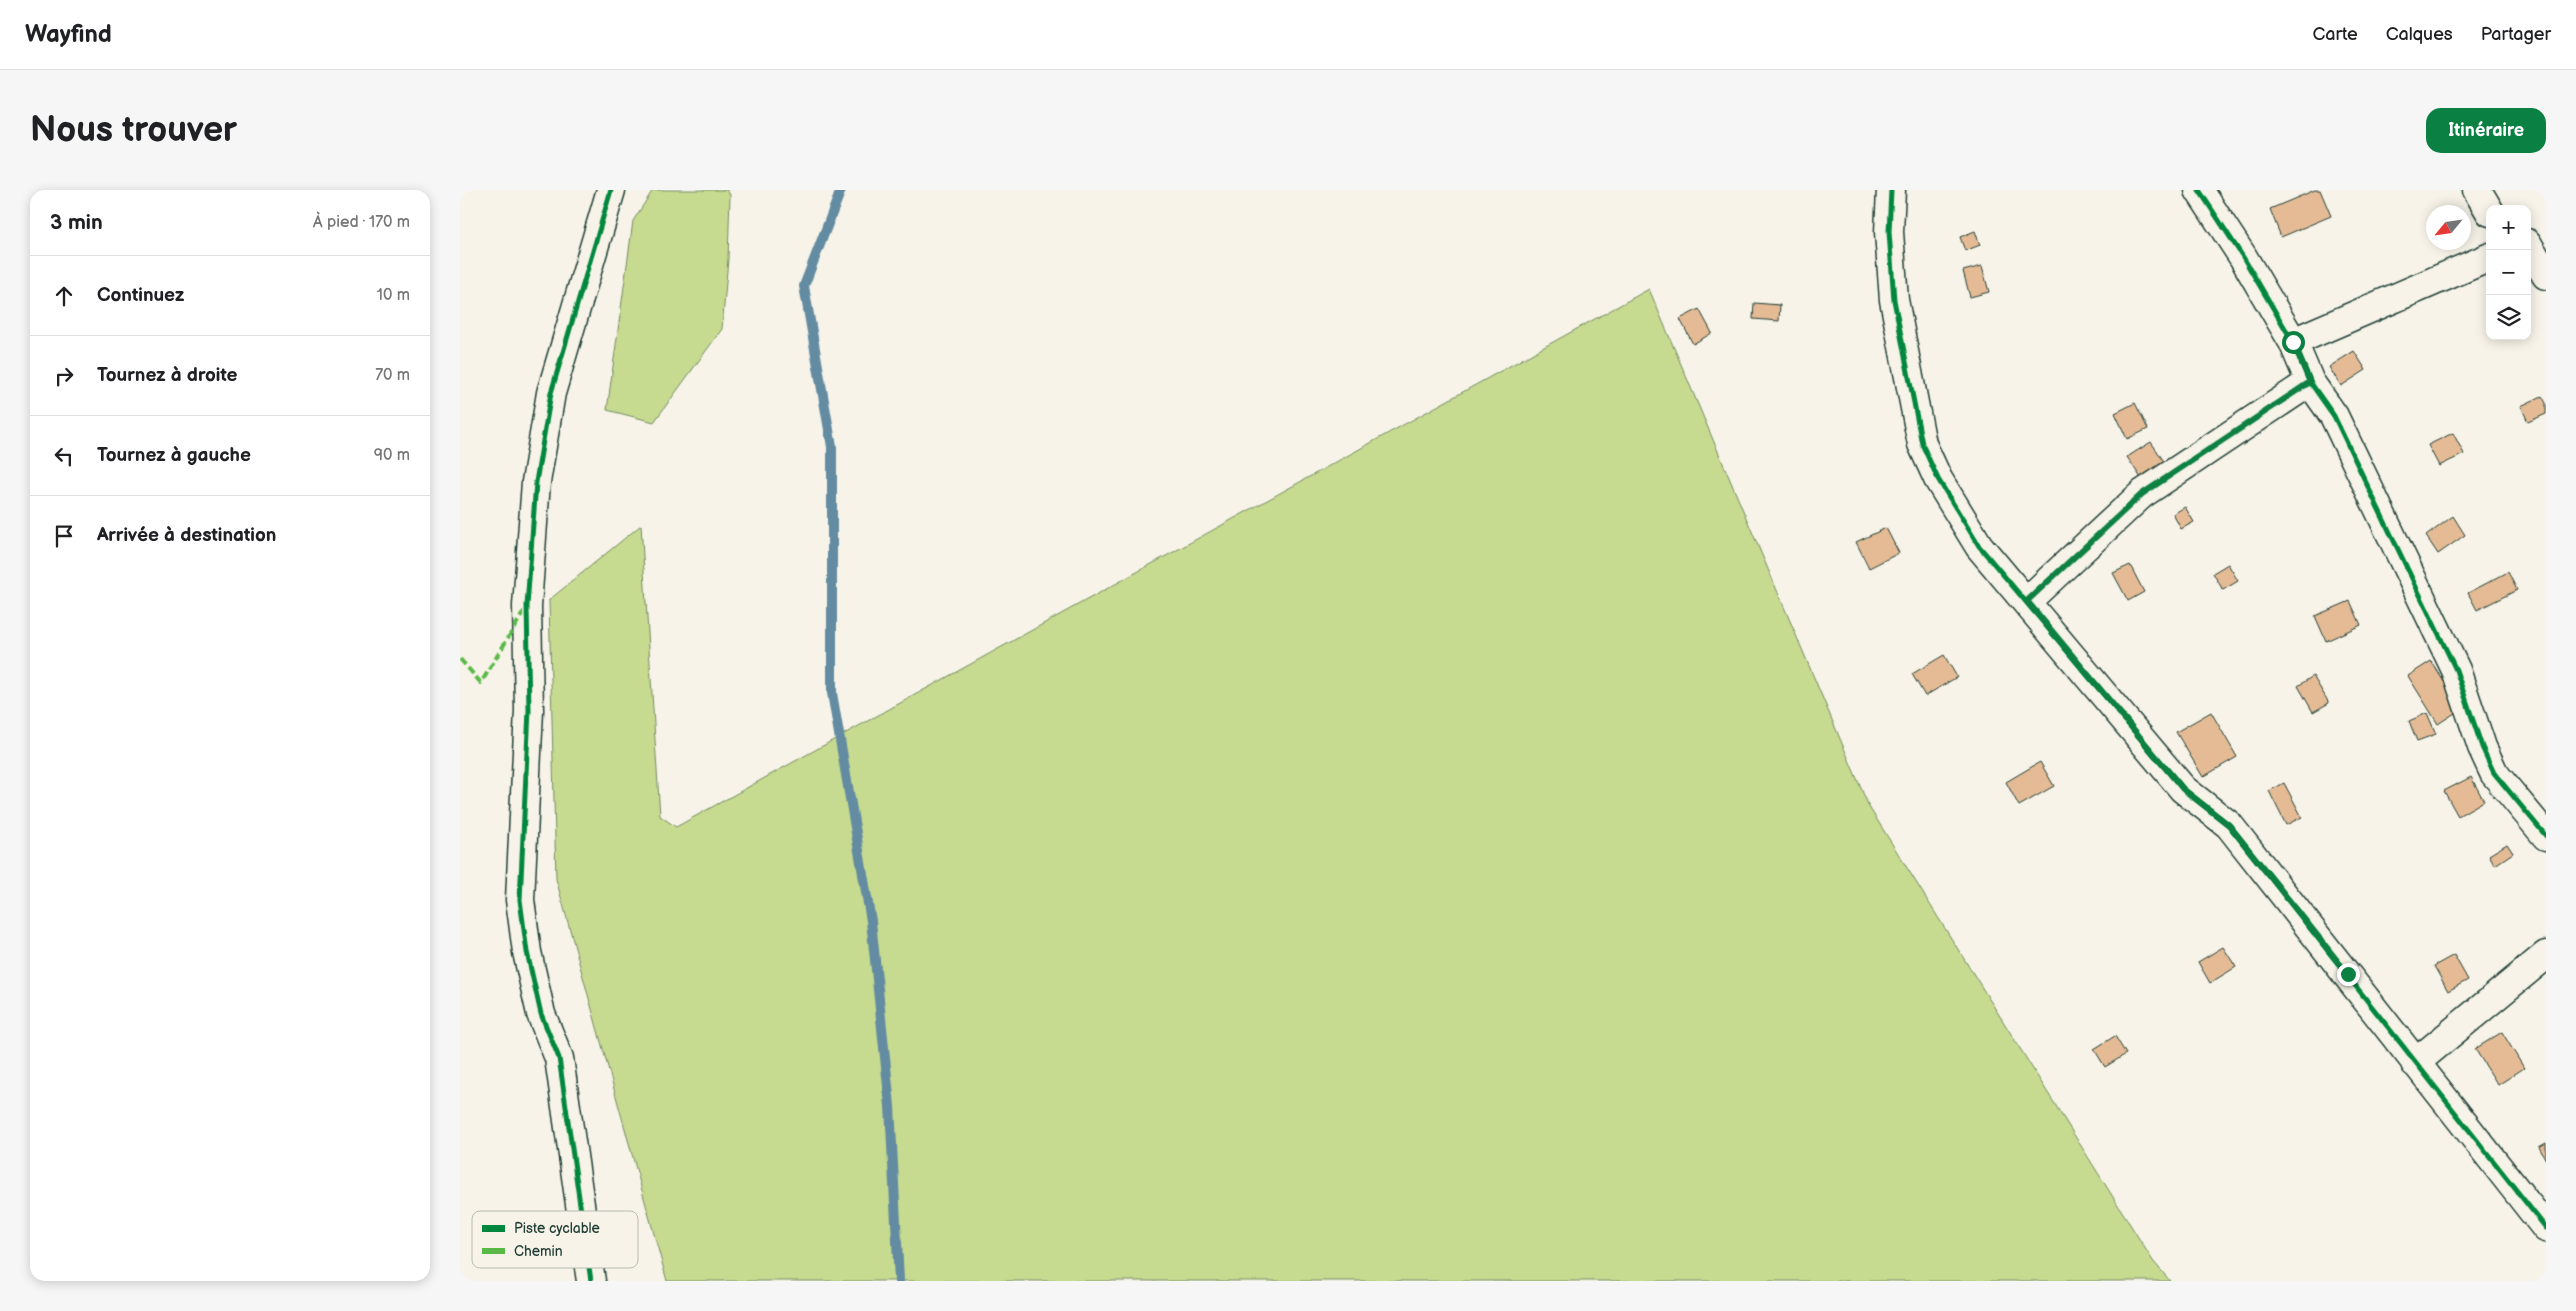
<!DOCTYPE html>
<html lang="fr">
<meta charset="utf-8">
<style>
body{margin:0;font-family:"Balsamiq Sans",sans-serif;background:#f6f6f6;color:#202124}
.controls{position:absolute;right:15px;top:15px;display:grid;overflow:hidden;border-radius:10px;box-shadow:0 2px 12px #0003}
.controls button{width:45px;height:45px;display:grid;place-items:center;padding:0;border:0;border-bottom:1px solid #e0e0e0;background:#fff;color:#202124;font:25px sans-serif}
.compass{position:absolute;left:1966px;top:15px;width:45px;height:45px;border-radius:50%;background:#fff;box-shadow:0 2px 12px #0003;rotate:241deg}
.stop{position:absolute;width:15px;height:15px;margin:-11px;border:4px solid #0b8043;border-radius:50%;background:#fff}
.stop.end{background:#0b8043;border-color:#fff;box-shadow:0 1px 5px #0008}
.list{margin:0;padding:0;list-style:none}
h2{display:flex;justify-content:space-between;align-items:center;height:65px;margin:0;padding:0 20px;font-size:21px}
h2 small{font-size:16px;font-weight:400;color:#757577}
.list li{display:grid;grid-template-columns:32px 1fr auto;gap:15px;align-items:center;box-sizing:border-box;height:80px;padding:0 20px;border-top:1px solid #e0e0e0}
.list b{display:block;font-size:19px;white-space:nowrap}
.list em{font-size:16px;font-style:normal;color:#757577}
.icon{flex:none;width:28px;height:28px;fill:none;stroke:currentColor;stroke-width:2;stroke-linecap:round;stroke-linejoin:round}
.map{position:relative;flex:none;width:2086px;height:1091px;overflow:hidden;border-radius:15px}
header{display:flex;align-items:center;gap:30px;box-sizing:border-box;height:70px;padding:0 25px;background:#fff;border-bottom:1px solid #e0e0e0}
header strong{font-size:24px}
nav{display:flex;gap:28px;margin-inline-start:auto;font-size:18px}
.intro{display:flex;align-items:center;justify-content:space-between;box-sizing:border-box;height:120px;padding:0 30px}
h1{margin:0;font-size:35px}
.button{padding:12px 22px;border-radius:15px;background:#0b8043;color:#fff;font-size:18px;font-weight:700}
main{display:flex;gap:30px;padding:0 30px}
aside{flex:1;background:#fff;border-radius:15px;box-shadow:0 2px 12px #0003}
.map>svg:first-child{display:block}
.green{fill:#c6da90;stroke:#728c62}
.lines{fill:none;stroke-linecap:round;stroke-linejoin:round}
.stream{stroke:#638ca2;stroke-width:10}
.building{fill:#e5bb95;stroke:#1f3d34}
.street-casing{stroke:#1f3d34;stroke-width:31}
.street{stroke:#f7f3e8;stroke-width:28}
.quiet{stroke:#58b947;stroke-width:4;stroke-dasharray:8 4;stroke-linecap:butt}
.cycleway-casing{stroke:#f7f3e8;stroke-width:8}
.cycleway{stroke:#00873e;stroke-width:5}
.route{stroke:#0b8043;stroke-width:6}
.key{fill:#f7f3e8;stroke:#b6bcb2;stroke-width:1}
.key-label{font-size:14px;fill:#1f3d34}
</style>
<header>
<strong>Wayfind</strong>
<nav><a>Carte</a><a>Calques</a><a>Partager</a></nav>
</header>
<div class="intro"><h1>Nous trouver</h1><a class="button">Itinéraire</a></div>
<main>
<aside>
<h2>3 min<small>À pied · 170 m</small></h2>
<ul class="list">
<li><svg class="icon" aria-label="ahead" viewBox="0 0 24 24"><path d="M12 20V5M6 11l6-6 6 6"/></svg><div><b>Continuez</b></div><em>10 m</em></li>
<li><svg class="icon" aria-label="right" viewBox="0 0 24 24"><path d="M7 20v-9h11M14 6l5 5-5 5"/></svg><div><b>Tournez à droite</b></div><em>70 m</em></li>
<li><svg class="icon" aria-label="left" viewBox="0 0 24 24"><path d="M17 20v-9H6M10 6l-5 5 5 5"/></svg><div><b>Tournez à gauche</b></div><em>90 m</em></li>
<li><svg class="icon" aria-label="arrive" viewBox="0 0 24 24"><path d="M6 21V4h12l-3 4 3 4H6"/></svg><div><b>Arrivée à destination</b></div></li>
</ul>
</aside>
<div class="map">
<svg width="2086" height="1091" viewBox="0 0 2086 1091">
<rect width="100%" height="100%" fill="#f7f3e8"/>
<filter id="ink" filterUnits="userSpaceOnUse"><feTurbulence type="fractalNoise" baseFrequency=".02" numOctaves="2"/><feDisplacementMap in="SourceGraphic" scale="10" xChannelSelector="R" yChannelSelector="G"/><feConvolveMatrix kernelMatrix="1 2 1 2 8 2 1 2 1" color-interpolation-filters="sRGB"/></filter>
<g filter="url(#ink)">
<!-- green -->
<path class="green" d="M193,0H267L270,5L268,69L262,139L194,232L147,220L173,31Z
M1189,99L1409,617L1693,1071L1710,1091H207L96,689L89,410L181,335L200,626L216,637Z"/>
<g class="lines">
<!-- stream -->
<path class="stream" d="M381,0L344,96L372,257V503L411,731L430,916L439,1091"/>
</g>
<!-- building -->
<path class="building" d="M1855,0H1860L1871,26L1821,47L1810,19Z
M1515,41L1520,55L1505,61L1500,47Z
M1522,76L1529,102L1510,107L1503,81Z
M1294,113L1320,115L1319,131L1293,129Z
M1239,119L1252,143L1233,154L1220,129Z
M1894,161L1906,180L1881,196L1869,177Z
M2082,206L2086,213V224L2068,232L2061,216Z
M1675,213L1688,239L1667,249L1655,223Z
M1993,243L2004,264L1979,276L1968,255Z
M1691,252L1705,273L1681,288L1667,267Z
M1725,317L1734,332L1721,339L1713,324Z
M1993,326L2005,345L1978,364L1966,346Z
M1426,338L1439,363L1409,378L1396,352Z
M1768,374L1778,391L1763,400L1753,383Z
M1670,375L1684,402L1668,411L1653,383Z
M2048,382L2057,400L2017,420L2008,403Z
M1890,411L1901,435L1866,451L1855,426Z
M1484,465L1497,487L1465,506L1452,484Z
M1971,471L2001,519L1978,534L1948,486Z
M1853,486L1869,513L1853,522L1838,496Z
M1751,522L1777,567L1743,587L1716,542Z
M1967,523L1976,544L1957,551L1949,531Z
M1580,572L1594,596L1559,616L1546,592Z
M2011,587L2024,611L1998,626L1984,601Z
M1824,593L1842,627L1826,635L1809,601Z
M2047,654L2053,663L2035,675L2029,665Z
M1763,757L1776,777L1750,793L1738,772Z
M1994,765L2008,790L1988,801L1974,776Z
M2042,842L2064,878L2038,895L2015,859Z
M1655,846L1666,864L1645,877L1634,859Z
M2086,953V970L2079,957Z"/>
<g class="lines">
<defs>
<path id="street" d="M1431,0L1429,42L1434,110L1462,254L1478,289L1519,356L1723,599L1769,635L2086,1038
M1739,0L1783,67L1833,152L1850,192L1874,226L1996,480L2022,557L2034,583L2086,646
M2017,0L2030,22
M2067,53L2086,85
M1833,152L2030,67
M1567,411L1682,304L1850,192
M1955,873L2086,765
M131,1091L99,868L81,824L67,762L60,710L69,520L67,416L76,292L91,203L151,0"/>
</defs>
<!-- street casing -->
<use href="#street" class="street-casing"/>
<!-- street -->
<use href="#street" class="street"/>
<!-- quiet -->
<path class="quiet" d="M0,469L21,493L66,418"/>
<defs>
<path id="cycleway" d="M1431,0L1429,42L1434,110L1462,254L1478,289L1519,356L1723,599L1769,635L2086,1038
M1739,0L1783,67L1833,152L1850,192L1874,226L1996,480L2022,557L2034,583L2086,646
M131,1091L99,868L81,824L67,762L60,710L69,520L67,416L76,292L91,203L151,0"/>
</defs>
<!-- cycleway casing -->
<use href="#cycleway" class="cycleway-casing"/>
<!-- cycleway -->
<use href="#cycleway" class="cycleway"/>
</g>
</g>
<g class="lines" filter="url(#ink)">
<!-- route -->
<path class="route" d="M1833,152L1850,192L1682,304L1567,411L1723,599L1769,635L1888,784"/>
</g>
<!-- legend -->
<rect x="12" y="1021" width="166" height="57" rx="8" class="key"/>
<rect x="22" y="1035" width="23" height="7" fill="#00873e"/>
<rect x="22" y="1058" width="23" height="6" fill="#58b947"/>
<g class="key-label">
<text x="54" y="1043">Piste cyclable</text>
<text x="54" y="1066">Chemin</text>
</g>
</svg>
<div class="controls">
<button>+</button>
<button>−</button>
<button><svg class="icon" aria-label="layers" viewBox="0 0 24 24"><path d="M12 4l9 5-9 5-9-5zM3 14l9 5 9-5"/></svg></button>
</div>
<svg class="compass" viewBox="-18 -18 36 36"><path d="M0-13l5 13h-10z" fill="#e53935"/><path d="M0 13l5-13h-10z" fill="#757577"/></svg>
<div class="stop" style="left:1833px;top:152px"></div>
<div class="stop end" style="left:1888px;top:784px"></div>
</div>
</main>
